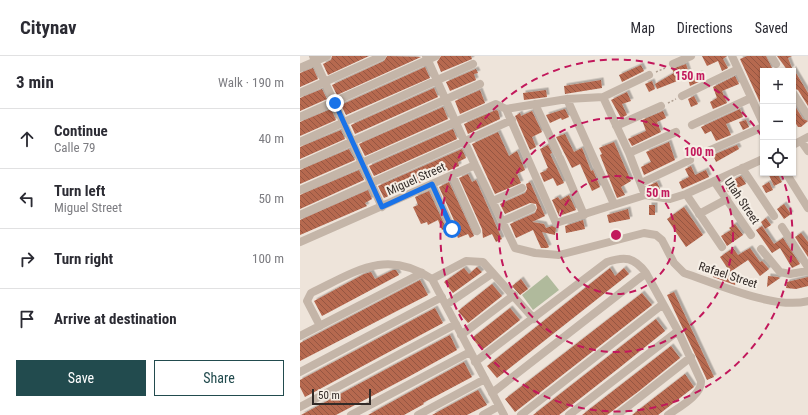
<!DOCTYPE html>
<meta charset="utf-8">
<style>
body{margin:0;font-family:"Roboto Condensed",sans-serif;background:#f2f2f3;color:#2b2b33}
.controls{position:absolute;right:12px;top:12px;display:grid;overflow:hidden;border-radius:0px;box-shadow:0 1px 3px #0004}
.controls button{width:36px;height:36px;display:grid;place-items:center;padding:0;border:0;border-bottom:1px solid #e1e1e2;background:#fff;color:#2b2b33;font:20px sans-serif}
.scale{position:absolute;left:12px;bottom:10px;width:59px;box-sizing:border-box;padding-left:4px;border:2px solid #322a27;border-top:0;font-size:11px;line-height:14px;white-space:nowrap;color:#322a27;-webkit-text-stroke:3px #f6efe6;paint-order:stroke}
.stop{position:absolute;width:12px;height:12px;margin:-9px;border:3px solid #1a73e8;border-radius:50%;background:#fff}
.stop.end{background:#1a73e8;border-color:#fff;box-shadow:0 1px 4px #0008}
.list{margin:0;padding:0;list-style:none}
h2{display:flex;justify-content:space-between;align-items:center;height:52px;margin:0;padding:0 16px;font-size:17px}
h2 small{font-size:13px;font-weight:400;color:#7c7c81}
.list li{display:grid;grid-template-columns:26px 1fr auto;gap:12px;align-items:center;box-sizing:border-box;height:60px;padding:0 16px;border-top:1px solid #e1e1e2}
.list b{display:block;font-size:15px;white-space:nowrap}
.list p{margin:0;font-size:13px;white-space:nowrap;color:#7c7c81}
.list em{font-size:13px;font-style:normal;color:#7c7c81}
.actions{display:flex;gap:8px;padding:12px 16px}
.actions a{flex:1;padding:9px 0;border:1px solid #224b4e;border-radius:0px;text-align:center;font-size:14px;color:#224b4e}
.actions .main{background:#224b4e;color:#fff}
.icon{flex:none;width:22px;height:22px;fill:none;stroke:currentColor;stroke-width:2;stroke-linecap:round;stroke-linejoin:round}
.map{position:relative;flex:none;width:508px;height:359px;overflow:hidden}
header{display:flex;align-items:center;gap:24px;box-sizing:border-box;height:56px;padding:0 20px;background:#fff;border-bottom:1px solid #e1e1e2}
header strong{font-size:19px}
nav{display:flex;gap:22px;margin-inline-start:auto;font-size:14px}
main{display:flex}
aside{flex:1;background:#fff}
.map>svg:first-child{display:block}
.green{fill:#b0ba9c}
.building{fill:url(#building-back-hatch);filter:url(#shadow)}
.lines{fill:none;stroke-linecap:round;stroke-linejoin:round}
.path{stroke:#af9f92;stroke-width:1.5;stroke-dasharray:2 2;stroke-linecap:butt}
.minor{stroke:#c4b5a8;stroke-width:8}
.route{stroke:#1a73e8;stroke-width:5}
.ring{fill:none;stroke:#c2185b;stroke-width:2;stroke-dasharray:7 5}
.labels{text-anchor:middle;stroke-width:4;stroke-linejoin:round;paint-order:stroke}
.street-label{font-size:12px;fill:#322a27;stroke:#f6efe6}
.centre{fill:#c2185b;stroke:#f6efe6;stroke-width:2}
.ring-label{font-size:12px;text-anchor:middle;font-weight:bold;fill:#c2185b;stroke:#f6efe6;stroke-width:4;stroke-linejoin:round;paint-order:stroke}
</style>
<header>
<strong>Citynav</strong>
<nav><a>Map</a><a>Directions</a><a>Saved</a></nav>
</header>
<main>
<aside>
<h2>3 min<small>Walk · 190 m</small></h2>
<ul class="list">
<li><svg class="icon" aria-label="ahead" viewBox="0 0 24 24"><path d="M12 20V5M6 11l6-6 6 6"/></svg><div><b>Continue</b><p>Calle 79</p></div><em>40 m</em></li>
<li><svg class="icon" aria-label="left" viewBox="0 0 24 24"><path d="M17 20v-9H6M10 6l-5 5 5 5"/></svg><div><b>Turn left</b><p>Miguel Street</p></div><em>50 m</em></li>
<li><svg class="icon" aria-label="right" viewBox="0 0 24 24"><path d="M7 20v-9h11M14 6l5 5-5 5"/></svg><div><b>Turn right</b></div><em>100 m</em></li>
<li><svg class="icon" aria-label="arrive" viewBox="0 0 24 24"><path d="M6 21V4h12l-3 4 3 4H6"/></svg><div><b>Arrive at destination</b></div></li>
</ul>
<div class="actions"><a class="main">Save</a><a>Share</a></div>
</aside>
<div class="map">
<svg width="508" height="359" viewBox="0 0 508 359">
<defs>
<pattern id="building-back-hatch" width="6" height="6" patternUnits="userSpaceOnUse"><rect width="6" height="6" fill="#b66950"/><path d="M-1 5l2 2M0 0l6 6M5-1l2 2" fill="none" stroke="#955742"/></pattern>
<filter id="shadow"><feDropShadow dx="2.5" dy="-2.5" stdDeviation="0" flood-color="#0004"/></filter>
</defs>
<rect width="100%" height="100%" fill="#eee4da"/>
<!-- green -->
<path class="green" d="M247,219L259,234L233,254L222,239Z"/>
<!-- building -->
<path class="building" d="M32,0H69L28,19L23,8L31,4Z
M87,0L121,1L37,39L32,29L84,5Z
M141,0H171L172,3L141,16L137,6Z
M402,0H427L423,3L428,12L422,15L418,5L407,10Z
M447,0H466L472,12L468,15H463V53L440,3Z
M477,0H492L488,2L492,12L488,15Z
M386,8L390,20L357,33L355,28L374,17L372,13Z
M341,9L344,15L322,26L319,19Z
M125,11L130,22L46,59L41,49Z
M13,12L18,23L0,31V17Z
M493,12L508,37V50L498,34L493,32Z
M176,13L178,17L174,18L176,24L150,35L146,26Z
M400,17L403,24L390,30L388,23Z
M435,20L439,28L422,35L427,47L413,53L410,46L417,42L413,31Z
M301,24L302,32L265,38L264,30Z
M352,25L355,33L349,36L345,28Z
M134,32L138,41L55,78L51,69Z
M22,33L27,43L0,55V42Z
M180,34L185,47L160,58L155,45Z
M246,34L247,41L224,44L223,37Z
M327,36L331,45L322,48L327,59L321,62L311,44Z
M394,40L398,48L391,51L388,43Z
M493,47L503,63L508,65L501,71H498L493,63Z
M143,51L148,63L65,100L59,88Z
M31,53L36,64L0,80V66Z
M265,53L269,61L262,64L261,62L250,67L246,59Z
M440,53L443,61L426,68L431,79L416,85L411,75L405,78L401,71Z
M196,54L198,55L200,63L168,78L164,68Z
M232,55L242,76L232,81L236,91L230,94L215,60L220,57L221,60Z
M363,55L366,62L357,66L361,76L332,90L328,83L346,75L342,64Z
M446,64L449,71L443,74L439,66Z
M153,73L157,83L74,120L69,110Z
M41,74L45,83L0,103V91Z
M198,76L209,100L217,95L225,114L217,118L221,127L195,138L172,88Z
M265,78L274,96L282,92L291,115L293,114L300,131L292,135L280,108L272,112L256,81Z
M314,86L331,125L321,131L325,139L317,142L300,99L302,98L299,92Z
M369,86L375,104L344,119L341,111L351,106L346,96Z
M248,89L252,97L250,98L264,127L257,130L253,122L244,126L240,117L247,114L246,113L248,112L240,93Z
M437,89L439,93L416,106L413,99Z
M49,93L55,104L0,128V114Z
M162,93L166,102L158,106L159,110L84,142L78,130Z
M391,110L395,119L406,114L409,121L382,133L379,126L389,121L385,113Z
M59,114L64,124L0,153V139Z
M468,117H477L482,126L474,130Z
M168,118L172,126L176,124L202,183L196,186L192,178L183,182L182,173L159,122Z
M441,120L446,128L428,136L426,132L435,127L433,124Z
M149,126L174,180L170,182L168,178L158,182L156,177L157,171L139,131Z
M230,126L245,160L232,166L244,168L246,172L252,170L256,172L255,179L242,176L249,191L247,192H241L233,174L216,182L210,168L235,157L237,152L236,148L230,147L205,158L200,148L225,137L227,133L226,128Z
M357,126L360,133L353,135L350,129Z
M469,126L473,134L466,137L462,130Z
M68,134L72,143L65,147L67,150L0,179V164Z
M129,135L146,172L142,174L138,164L128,169L127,166L121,168L113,151L118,149L115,141Z
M269,139L276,154L262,159L260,153L259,160L252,144L258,141L260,144Z
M484,148L491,158L484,163L477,153Z
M349,149H355V159H349Z
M384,151L403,179L386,191L367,163Z
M328,153L330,163L309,167L307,159Z
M466,162L471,169L465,173L461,166Z
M283,164L285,173L266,177L265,170Z
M435,168L443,179L427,190L421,180L431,174L429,172Z
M462,170L474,188L483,182L500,208L492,212L480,192L472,197L456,174Z
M501,177L508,186V201L495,181Z
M433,192L438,199L450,192L460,206L462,205L469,213L460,220L448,204L430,216L420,201Z
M177,211L182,216L153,237L144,226L164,212L169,218Z
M310,212L315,220L324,212L329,218L197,322L187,310Z
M93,214H96L99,219L22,260L14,245L64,218L71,216L75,223Z
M415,215L437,223L435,229L413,221Z
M468,220L478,221L480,222L467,231Z
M508,221V230L496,233L486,232L487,226Z
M221,223L228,233L220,239L212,230Z
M120,224L128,239L0,305V287Z
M192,228L202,240L168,267L158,255Z
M374,236L414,321L407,324L367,239Z
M342,237L352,249L215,356L205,343Z
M135,252L143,267L5,341L0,331V324Z
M210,252L220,264L182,294L172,282Z
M356,263L365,275L319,312L259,359H233Z
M150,279L157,294L110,320L36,359H1Z
M371,290L380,302L339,335L307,359H282Z
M164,306L172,321L123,347L124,348L104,359H68Z
M385,318L394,331L358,359H332Z
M178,334L187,349L167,359H132Z"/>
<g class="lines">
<!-- path -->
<path class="path" d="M356,16L365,12
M368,47L376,43"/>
<!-- minor -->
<path class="minor" d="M13,0L82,151
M126,0L175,109L215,192L235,197L259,199L344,177L356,179L362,184L374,207L384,217C417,228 475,254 508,245
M432,0L463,67
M471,0L476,8
M373,8L391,0
M0,12L27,0
M349,19L303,41L267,43L206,53L256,167L345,139L370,143L386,138L463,103
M0,37L82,0
M493,37L508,60
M382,40L438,13
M303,41L329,97L345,139
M267,43L314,148
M235,48L258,98
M0,61L136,0
M392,69L451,42
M316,70L361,50
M501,85L508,95
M0,86L173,8
M493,89L508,81
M406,96L463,71
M329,97L376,76
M260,102L284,159
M0,109L180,28
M442,112L474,160
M486,117L508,152
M152,119L177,175
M414,125L451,179
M341,127L390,104
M132,128L152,173
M0,134L196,48L206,53
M386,138L422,191
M193,145L222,132
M399,158L427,143
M0,159L212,64
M203,165L232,152
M482,171L508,211
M0,186L175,109
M461,193L480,216L490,218L508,215
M132,223L166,205L183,206L234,263
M146,249L193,217
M20,270L7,245L11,237C55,216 86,192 132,223L204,359
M161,279L214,239
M0,280L122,217
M175,306L307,206C325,200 334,201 346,217L378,275L401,325C402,339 379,351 368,359
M0,316L142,241
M192,337L346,217
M0,351L156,268
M51,359L170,296
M118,359L185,323
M183,359L199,350
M221,359L363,248
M269,359L378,275
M317,359L391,301"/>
</g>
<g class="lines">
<!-- route -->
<path class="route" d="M35,47L82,151L132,128L152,173"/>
</g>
<!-- distance rings -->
<g class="ring">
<circle cx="316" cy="179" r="59"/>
<circle cx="316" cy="179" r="117"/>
<path d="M481 117A176 176 0 1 1 463 82"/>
</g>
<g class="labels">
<!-- street labels -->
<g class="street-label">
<text transform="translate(116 123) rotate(-24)" y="4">Miguel Street</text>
<text transform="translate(442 145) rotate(56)" y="4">Utah Street</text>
<text transform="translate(428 219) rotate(18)" y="4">Rafael Street</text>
</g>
</g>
<circle cx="316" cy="179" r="6" class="centre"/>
<g class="ring-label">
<text x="390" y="24">150 m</text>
<text x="399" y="100">100 m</text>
<text x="358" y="141">50 m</text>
</g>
</svg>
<div class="controls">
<button>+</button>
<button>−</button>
<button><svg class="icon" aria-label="locate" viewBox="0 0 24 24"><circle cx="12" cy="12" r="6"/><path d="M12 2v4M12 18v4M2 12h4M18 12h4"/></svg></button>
</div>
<div class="scale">50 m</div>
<div class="stop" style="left:152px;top:173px"></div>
<div class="stop end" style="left:35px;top:47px"></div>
</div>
</main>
